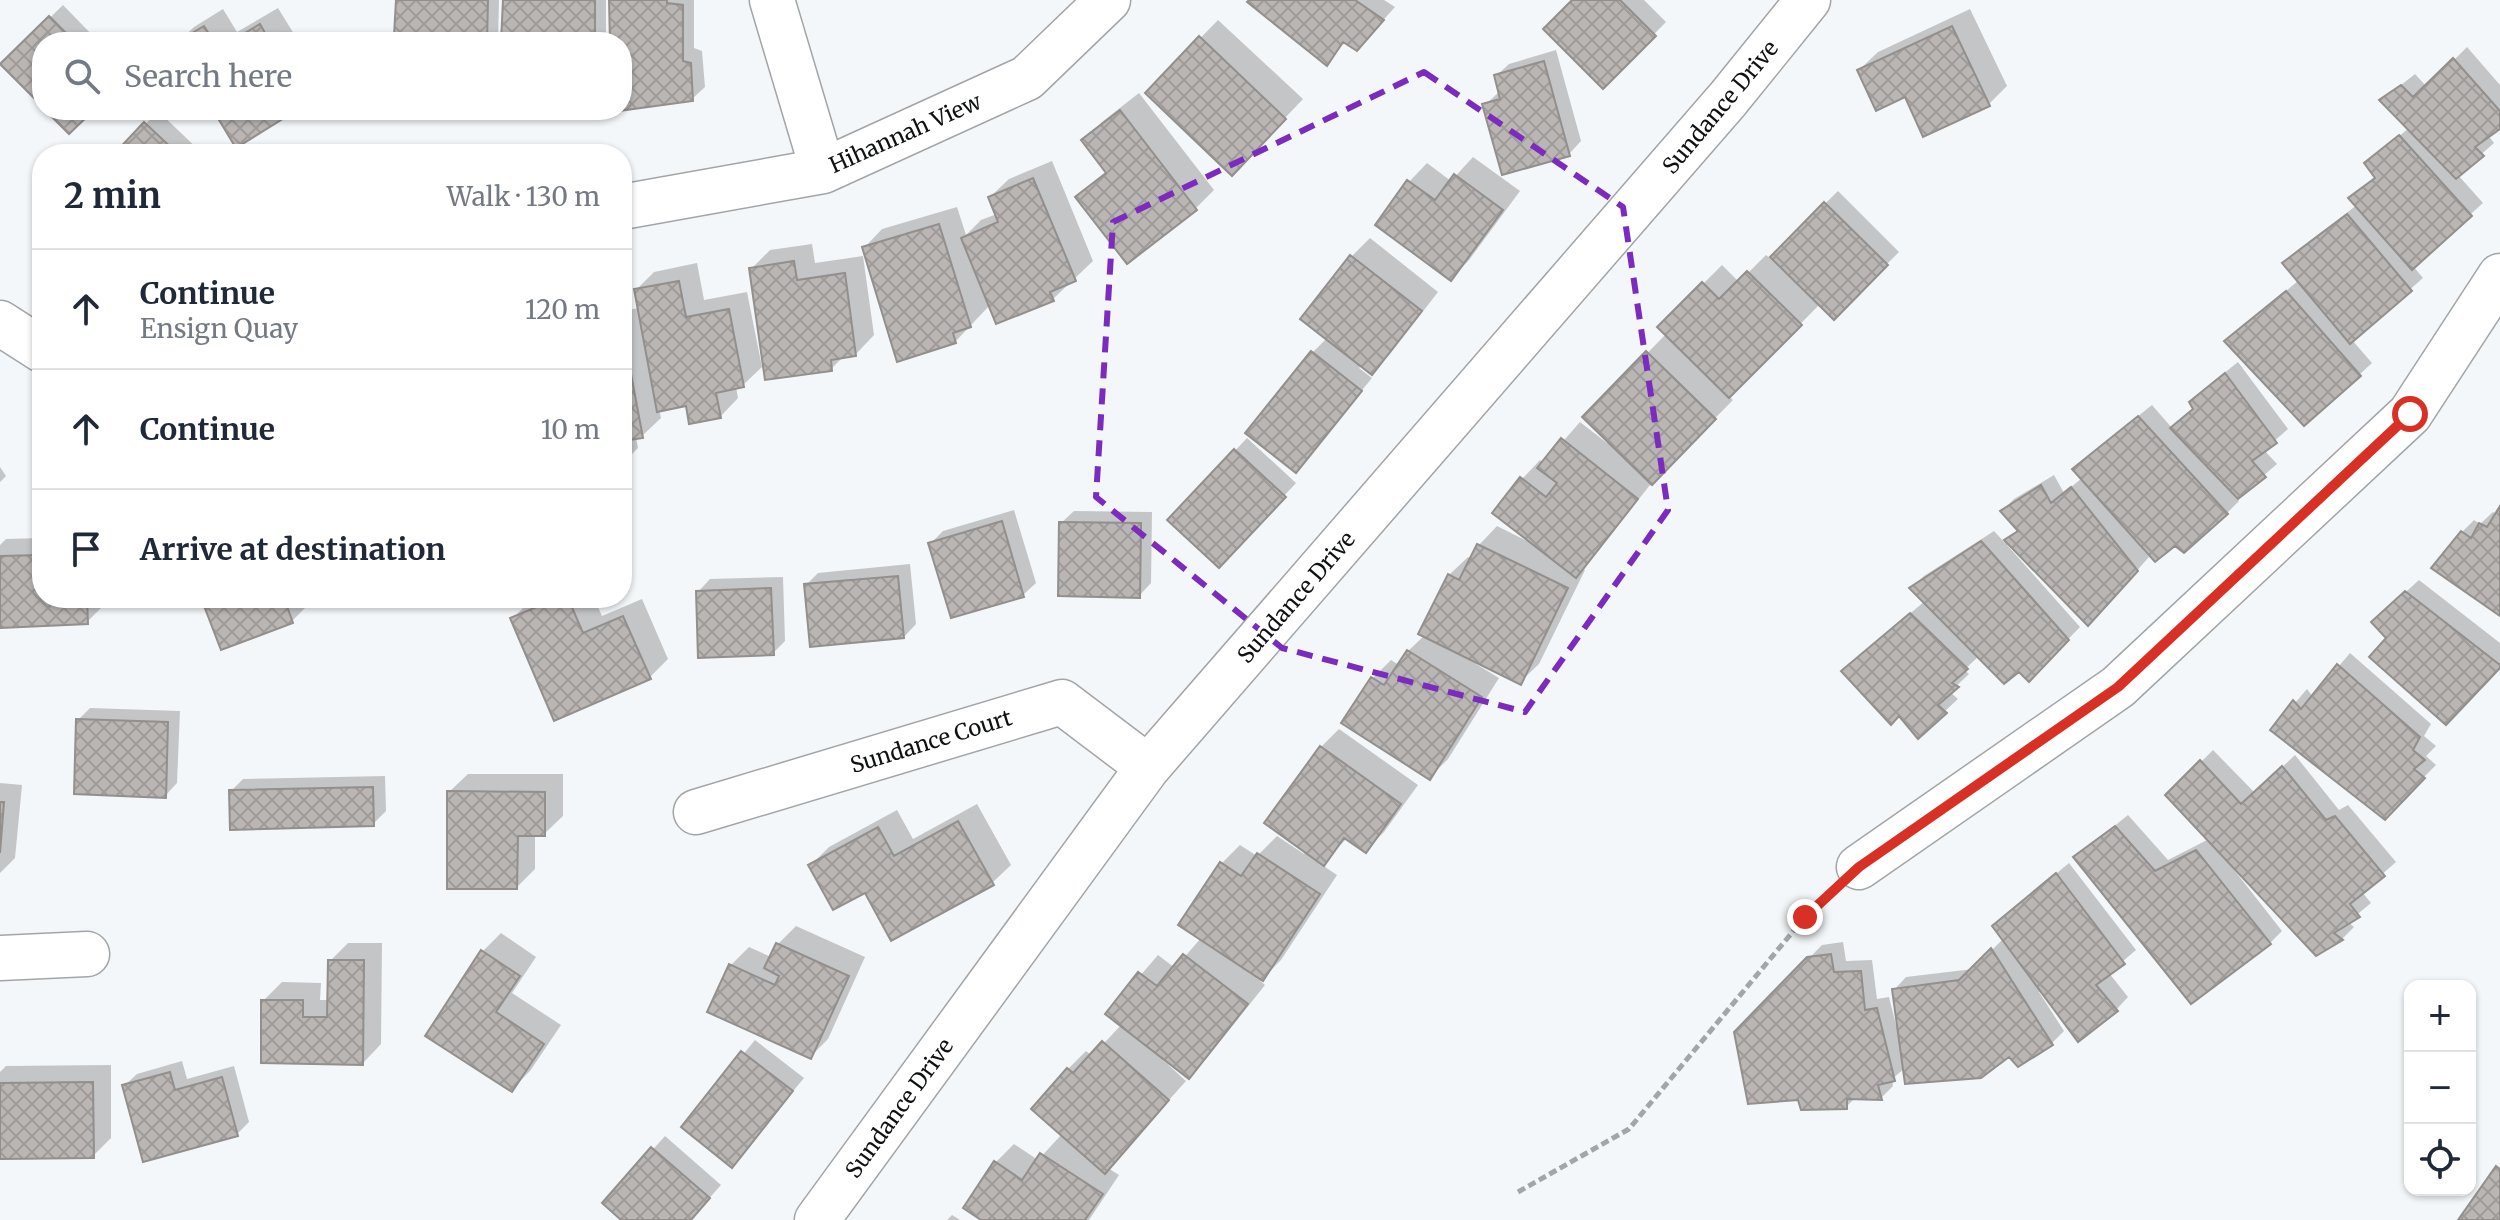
<!DOCTYPE html>
<meta charset="utf-8">
<style>
body{margin:0;font-family:Merriweather,serif;background:#f2f2f3;color:#1f2937}
.controls{position:absolute;right:24px;bottom:24px;display:grid;overflow:hidden;border-radius:16px;box-shadow:0 2px 6px #0004}
.controls button{width:72px;height:72px;display:grid;place-items:center;padding:0;border:0;border-bottom:2px solid #e0e1e3;background:#fff;color:#1f2937;font:40px sans-serif}
.stop{position:absolute;width:24px;height:24px;margin:-18px;border:6px solid #d93025;border-radius:50%;background:#fff}
.stop.end{background:#d93025;border-color:#fff;box-shadow:0 2px 8px #0008}
.list{margin:0;padding:0;list-style:none}
h2{display:flex;justify-content:space-between;align-items:center;height:104px;margin:0;padding:0 32px;font-size:34px}
h2 small{font-size:26px;font-weight:400;color:#747a83}
.list li{display:grid;grid-template-columns:52px 1fr auto;gap:24px;align-items:center;box-sizing:border-box;height:120px;padding:0 32px;border-top:2px solid #e0e1e3}
.list b{display:block;font-size:30px;white-space:nowrap}
.list p{margin:0;font-size:26px;white-space:nowrap;color:#747a83}
.list em{font-size:26px;font-style:normal;color:#747a83}
.icon{flex:none;width:44px;height:44px;fill:none;stroke:currentColor;stroke-width:2;stroke-linecap:round;stroke-linejoin:round}
.map{position:relative;flex:none;width:2500px;height:1220px;overflow:hidden}
.search{position:absolute;background:#fff;box-shadow:0 2px 6px #0004;left:32px;top:32px;width:600px;height:88px;display:flex;align-items:center;gap:20px;box-sizing:border-box;padding:0 28px;border-radius:32px;color:#747a83;font-size:30px}
.panel{position:absolute;background:#fff;box-shadow:0 2px 6px #0004;left:32px;top:144px;width:600px;height:464px;border-radius:32px}
.map>svg:first-child{display:block}
.shadow{fill:#0003}
.building{fill:url(#building-cross-hatch);stroke:#928f8d;stroke-width:2}
.lines{fill:none;stroke-linecap:round;stroke-linejoin:round}
.minor-casing{stroke:#a2a5a7;stroke-width:47}
.path{stroke:#a3a5a7;stroke-width:5;stroke-dasharray:8 4;stroke-linecap:butt}
.minor{stroke:#fff;stroke-width:44}
.route{stroke:#d93025;stroke-width:10}
.marked{fill:none;stroke:#7b2cbf;stroke-width:6;stroke-dasharray:16 10;stroke-linejoin:round}
.labels{text-anchor:middle;stroke-width:6;stroke-linejoin:round;paint-order:stroke}
.street-label{font-size:22px;fill:#0f1011;stroke:#fff}
</style>
<div class="map">
<svg width="2500" height="1220" viewBox="0 0 2500 1220">
<defs>
<pattern id="building-cross-hatch" width="8" height="8" patternUnits="userSpaceOnUse" patternTransform="scale(2)"><rect width="8" height="8" fill="#b9b6b4"/><path d="M0 0l8 8M0 8l8-8" fill="none" stroke="#9e9b9a"/></pattern>
</defs>
<rect width="100%" height="100%" fill="#f4f7f9"/>
<!-- shadow -->
<path class="shadow" d="M398,0H499L498,42H422Z
M505,0H606V35L599,42H503Z
M611,0H694V48L702,51L705,87L692,99L622,109V42H612Z
M1252,0H1384L1395,7L1369,36L1346,41L1327,63Z
M1575,0H1644L1666,22L1603,86Z
M63,5L99,42H42V104L3,64Z
M278,8L299,42H178L194,27L223,9L237,32Z
M1970,9L2007,86L1989,104L1906,95L1859,70L1878,52Z
M1218,20L1303,99L1250,155L1147,93Z
M2467,47L2500,85V127L2488,135L2494,143L2458,175L2483,203L2413,266L2423,278L2352,340L2372,363L2359,375L2227,341L2299,280L2284,263L2296,251L2357,205L2351,198L2376,176L2366,163L2409,128L2382,100L2415,74L2427,87Z
M1556,50L1581,141L1569,154L1485,105L1500,91L1496,76L1509,64Z
M1139,93L1214,190L1196,208L1128,261L1078,197L1107,171L1084,140L1102,122Z
M158,111L203,154H117Z
M1473,157L1520,191L1469,260L1451,279L1409,182L1427,163L1451,181Z
M1052,161L1093,261L1053,299L990,305L955,342L864,248L882,229L957,207L966,235L981,220L997,214L990,197L1009,179Z
M1838,191L1899,252L1834,317L1820,304L1729,396L1733,400L1654,480L1583,569L1585,570L1539,664L1520,682L1472,658L1471,661L1499,678L1448,759L1430,777L1372,679L1391,660L1399,665L1408,651L1425,635L1449,575L1468,557L1472,559L1479,545L1497,526L1531,543L1522,479L1540,460L1544,463L1580,422L1607,443L1609,441L1585,417L1666,334L1660,327L1722,265L1739,282L1766,255L1770,258Z
M1370,238L1438,292L1390,354L1372,372L1362,365L1359,368L1372,378L1296,471L1313,352L1327,338L1351,257Z
M812,244L815,263L863,256L874,335L856,354L845,355L831,369L751,269L770,250Z
M697,263L704,300L747,292L762,367L743,385L736,387L738,398L720,417L688,404L659,409L661,418L642,436L636,437L638,448L622,464V311L639,308L636,290L654,272Z
M2238,362L2288,429L2264,450L2277,464L2237,498L2239,501L2227,513L2175,543L2146,548L2143,550L2149,557L2100,612L2010,543L2007,545L2080,627L2029,679L2019,669L1979,656L1964,670L1969,674L1950,692L1958,699L1918,736L1856,659L1925,601L1912,588L1924,576L1994,531L2005,543L2019,529L2002,511L2014,499L2054,475L2064,493L2082,478L2087,457L2152,405L2172,428L2194,408L2203,390Z
M1247,438L1296,483L1231,553L1170,520Z
M0,467L6,476L0,482Z
M1014,510L1036,583L1023,595L931,543L943,531Z
M2500,510V613L2462,532L2474,520L2480,524L2493,512L2497,514Z
M1074,511L1152,512L1151,583L1139,596L1061,523Z
M42,538V598H105V604L87,622L0,626V545L6,539Z
M910,564L916,624L904,637L806,585L818,573Z
M783,577L785,641L773,653L698,592L710,579Z
M2419,580L2500,643V666L2389,638L2386,610Z
M204,598H309L310,603L292,621Z
M536,598H594L602,616L642,599L668,659L649,678L512,619L530,601Z
M2350,653L2431,724L2424,736L2436,746L2426,756L2436,765L2384,817L2272,730L2307,689L2313,697Z
M90,708L180,711L177,783L165,796L78,720Z
M1339,729L1418,785L1384,832L1366,850L1347,838L1322,865L1337,875L1281,960L1260,981L1265,985L1207,1058L1189,1077L1165,1058L1163,1060L1186,1081L1108,1168L1119,1175L1089,1220H985L996,1162L1014,1144L1038,1160L1062,1134L1068,1069L1086,1051L1092,1056L1122,1024L1108,1013L1158,955L1175,968L1201,938L1222,863L1240,845L1257,856L1277,836L1304,854L1306,851L1267,823L1321,747Z
M2213,750L2255,793L2295,755L2339,810L2348,805L2396,862L2362,892L2371,903L2348,922L2354,927L2342,939L2317,954L2237,869L2235,871L2282,931L2270,943L2076,857L2128,815L2168,860L2209,839L2168,795Z
M468,774H563V816L544,834H535V869L517,887L449,792Z
M385,776L386,811L373,824L231,791L243,779Z
M0,783L22,785L15,858L0,873Z
M977,804L1011,865L992,883L866,890L810,866L829,847L897,810L913,839Z
M2069,863L2136,950L2109,973L2128,997L2116,1010L2042,990L2039,992L2064,1031L2052,1043L2018,1065L2009,1054L1905,1068L1892,1079L1893,1086L1881,1098H1855L1846,1107L1800,1098L1736,1033L1822,945L1843,942L1846,961L1872,960L1877,999L1889,997L1896,1025H1899L1894,990L1906,977L1973,969L2004,938L2007,914Z
M796,926L865,957L828,1039L810,1057L731,965L749,947L771,957L778,944Z
M501,933L536,957L512,993L561,1025L530,1071L512,1089L483,951Z
M348,943H382L381,1044L363,1063L263,1001L282,982L321,983L320,1000H330V961Z
M755,1040L804,1078L732,1165L684,1127Z
M182,1061L187,1079L234,1066L249,1122L237,1134L124,1086L137,1074Z
M111,1065V1138L93,1156L0,1157V1072L6,1066Z
M665,1136L721,1185L690,1220H624L605,1203Z
M952,1215L960,1220H947Z"/>
<!-- building -->
<path class="building" d="M396,0H488L487,42H420L394,36Z
M503,0H595V42H501Z
M609,0H667V3L683,5V61L691,63L693,101L611,112V110H622V42H610Z
M1249,0H1355L1384,20L1357,51L1343,42L1327,66L1247,2Z
M1572,0H1620L1656,36L1603,89L1543,29Z
M49,16L75,42H42V106L0,64Z
M260,24L270,42H230Z
M204,26L214,42H177Z
M1952,26L1990,106L1923,137L1905,97L1876,111L1857,70Z
M1199,36L1286,119L1232,176L1145,93Z
M2453,58L2500,111V129L2475,147L2484,156L2456,179L2379,100L2401,85L2413,97Z
M1544,61L1570,156L1502,175L1482,104L1500,99L1494,75Z
M45,110H94L69,134Z
M213,110H297L236,148Z
M1120,110L1197,210L1127,264L1075,197L1106,173L1081,140Z
M144,122L178,154H114Z
M2399,135L2472,216L2412,270L2348,198L2375,178L2364,163Z
M1454,174L1503,210L1451,281L1375,225L1407,180L1435,200Z
M1033,178L1076,281L1050,292L1054,301L996,324L961,238L998,222L988,197Z
M1824,202L1888,265L1834,320L1770,257Z
M2347,214L2412,291L2350,344L2282,263Z
M939,224L971,327L953,333L956,343L897,362L862,247Z
M1350,255L1422,311L1372,375L1300,319Z
M794,261L797,280L845,273L856,356L831,360L832,371L765,380L749,268Z
M1747,271L1802,325L1729,398L1657,327L1702,282L1719,299Z
M679,281L686,317L729,309L744,387L716,393L721,418L689,424L686,406L657,412L634,289Z
M2286,291L2361,376L2304,426L2224,341Z
M622,326L643,438L622,441Z
M1311,351L1362,391L1296,473L1245,433Z
M1646,351L1716,419L1652,485L1582,417Z
M2225,373L2277,443L2252,461L2266,477L2238,499L2170,428L2193,409L2189,402Z
M2138,416L2228,514L2184,553L2175,546L2155,562L2072,469Z
M1561,438L1638,499L1576,578L1492,513L1520,477L1546,497L1557,483L1537,468Z
M1234,449L1286,497L1219,568L1167,520Z
M2041,485L2051,503L2071,487L2138,571L2088,626L2004,540L2018,531L2000,511Z
M2500,506V616L2431,568L2461,531L2471,538L2479,523L2487,527Z
M1002,521L1024,597L951,618L928,543Z
M1059,522L1141,523L1140,598L1058,596Z
M1981,541L2069,640L2029,682L2019,672L2004,684L1909,588Z
M1477,544L1568,588L1521,685L1418,634L1448,574L1459,580Z
M42,555V598H87L88,624L0,628V556Z
M898,576L904,638L810,647L804,584Z
M771,588L774,655L698,658L696,591Z
M2405,591L2500,665V668L2446,725L2369,657L2386,638L2371,622Z
M201,598H284L293,623L221,650Z
M558,598H568L583,633L623,616L651,679L554,721L510,618Z
M1910,613L1968,669L1952,683L1959,687L1938,705L1947,713L1918,739L1899,716L1891,725L1841,671Z
M1407,650L1482,697L1430,780L1341,723L1371,677L1384,685Z
M2337,664L2420,737L2413,750L2425,760L2414,769L2425,778L2385,820L2270,730L2293,700L2301,709Z
M76,719L168,722L166,798L74,794Z
M1320,746L1401,804L1366,853L1344,838L1324,866L1264,823Z
M2200,760L2241,804L2282,766L2326,820L2335,816L2385,876L2350,904L2360,917L2334,933L2343,940L2316,956L2165,795Z
M373,787L374,826L230,830L229,790Z
M447,791L545,792V836H518L517,889H447Z
M0,802H4L0,853Z
M958,821L994,885L891,941L865,893L833,910L808,865L878,827L894,856Z
M2115,826L2155,871L2196,850L2271,944L2191,1004L2073,857Z
M1257,853L1320,894L1263,981L1178,925L1220,862L1241,876Z
M2056,873L2125,964L2096,985L2118,1011L2078,1042L1992,926Z
M776,943L849,976L811,1059L707,1012L729,964L775,985L779,976L764,968Z
M1991,948L2053,1045L2018,1067L2009,1057L1981,1078L1905,1084L1892,989L1959,980Z
M481,950L520,976L496,1012L544,1044L512,1092L425,1036Z
M1183,954L1248,1004L1189,1079L1105,1014L1138,972L1157,986Z
M1831,954L1834,972L1861,971L1865,1010L1877,1008L1895,1081L1878,1085L1882,1100L1847,1099V1109L1801,1110L1798,1100L1748,1104L1734,1032L1807,957Z
M328,960H364L363,1065L261,1063V1000H303V1017H327Z
M1102,1041L1169,1100L1105,1174L1031,1109L1067,1068L1073,1073Z
M741,1051L793,1091L732,1168L681,1127Z
M170,1072L175,1090L222,1077L238,1136L143,1162L122,1085Z
M93,1082L94,1158L0,1159V1083Z
M651,1147L710,1198L691,1220H621L602,1203Z
M1040,1153L1103,1194L1085,1220H981L963,1208L994,1161L1022,1180Z
M2496,1166L2500,1169V1220H2458Z"/>
<g class="lines">
<defs>
<path id="minor" d="M772,0L823,171
M622,207L823,171L1027,78L1108,0
M0,323L42,350
M696,812L1062,702L1148,767
M1859,867L2118,687L2410,414L2500,276
M0,958L87,954
M817,1220L1148,767L1728,99L1808,0"/>
</defs>
<!-- minor casing -->
<use href="#minor" class="minor-casing"/>
<!-- path -->
<path class="path" d="M1518,1192L1629,1129L1805,917L1828,895"/>
<!-- minor -->
<use href="#minor" class="minor"/>
</g>
<g class="lines">
<!-- route -->
<path class="route" d="M1805,917L1859,867L2118,687L2410,414"/>
</g>
<!-- marked area -->
<path class="marked" d="M1424,72L1623,207L1668,510L1525,712L1282,648L1096,497L1113,222Z"/>
<g class="labels">
<!-- street labels -->
<g class="street-label">
<text transform="translate(1720 107) rotate(-50)" y="8">Sundance Drive</text>
<text transform="translate(905 133) rotate(-24)" y="8">Hihannah View</text>
<text transform="translate(1296 597) rotate(-49)" y="8">Sundance Drive</text>
<text transform="translate(931 741) rotate(-17)" y="8">Sundance Court</text>
<text transform="translate(899 1108) rotate(-54)" y="8">Sundance Drive</text>
</g>
</g>
</svg>
<div class="controls">
<button>+</button>
<button>−</button>
<button><svg class="icon" aria-label="locate" viewBox="0 0 24 24"><circle cx="12" cy="12" r="6"/><path d="M12 2v4M12 18v4M2 12h4M18 12h4"/></svg></button>
</div>
<div class="stop" style="left:2410px;top:414px"></div>
<div class="stop end" style="left:1805px;top:917px"></div>
<div class="search"><svg class="icon" aria-label="search" viewBox="0 0 24 24"><circle cx="10" cy="10" r="6"/><path d="M15 15l6 6"/></svg>Search here</div>
<section class="panel">
<h2>2 min<small>Walk · 130 m</small></h2>
<ul class="list">
<li><svg class="icon" aria-label="ahead" viewBox="0 0 24 24"><path d="M12 20V5M6 11l6-6 6 6"/></svg><div><b>Continue</b><p>Ensign Quay</p></div><em>120 m</em></li>
<li><svg class="icon" aria-label="ahead" viewBox="0 0 24 24"><path d="M12 20V5M6 11l6-6 6 6"/></svg><div><b>Continue</b></div><em>10 m</em></li>
<li><svg class="icon" aria-label="arrive" viewBox="0 0 24 24"><path d="M6 21V4h12l-3 4 3 4H6"/></svg><div><b>Arrive at destination</b></div></li>
</ul>
</section>
</div>
